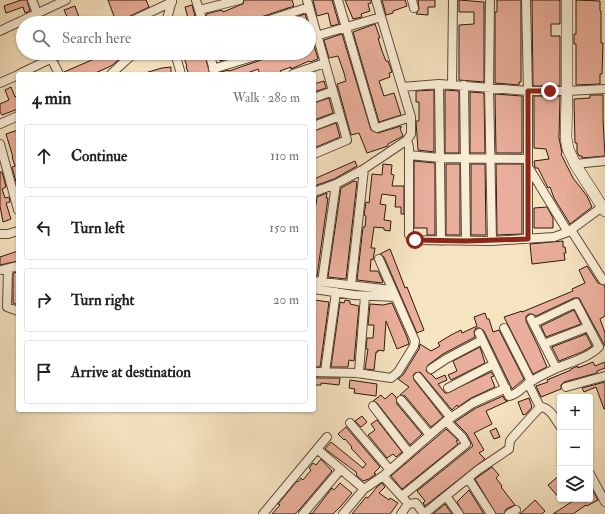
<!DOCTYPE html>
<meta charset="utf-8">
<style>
body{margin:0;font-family:"IM FELL Double Pica",serif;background:#f6f6f6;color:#222}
.controls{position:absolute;right:12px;bottom:12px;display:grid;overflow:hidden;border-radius:4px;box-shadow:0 1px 3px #0004}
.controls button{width:36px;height:36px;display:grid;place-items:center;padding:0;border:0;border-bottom:1px solid #e0e0e0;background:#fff;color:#222;font:20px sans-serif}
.stop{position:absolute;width:12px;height:12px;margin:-9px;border:3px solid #8f2418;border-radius:50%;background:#fff}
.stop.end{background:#8f2418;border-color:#fff;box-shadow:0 1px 4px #0008}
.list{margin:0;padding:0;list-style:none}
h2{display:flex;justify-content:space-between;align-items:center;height:52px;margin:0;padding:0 16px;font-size:17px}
h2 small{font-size:13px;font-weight:400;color:#767676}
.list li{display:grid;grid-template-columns:26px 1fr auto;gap:12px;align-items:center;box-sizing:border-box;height:64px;margin:0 8px 8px;padding:0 8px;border:1px solid #e0e0e0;border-radius:4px}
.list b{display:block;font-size:15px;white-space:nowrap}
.list em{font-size:13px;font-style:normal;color:#767676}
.icon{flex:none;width:22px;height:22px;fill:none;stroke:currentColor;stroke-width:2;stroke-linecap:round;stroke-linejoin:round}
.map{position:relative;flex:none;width:605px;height:514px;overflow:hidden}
.search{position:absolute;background:#fff;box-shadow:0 1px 3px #0004;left:16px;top:16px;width:300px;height:44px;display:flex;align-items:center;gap:10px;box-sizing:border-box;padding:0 14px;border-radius:22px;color:#767676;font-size:15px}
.panel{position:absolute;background:#fff;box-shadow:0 1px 3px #0004;left:16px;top:72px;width:300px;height:340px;border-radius:4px}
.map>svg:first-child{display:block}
.building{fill:#eaaf9c;stroke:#2b1909}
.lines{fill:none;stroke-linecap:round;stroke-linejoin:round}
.street-casing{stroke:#5e4c37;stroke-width:10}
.secondary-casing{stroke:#2b1909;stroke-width:12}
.street{stroke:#f9edd6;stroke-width:8}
.secondary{stroke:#f9edd6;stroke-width:11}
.route{stroke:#8f2418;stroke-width:5}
</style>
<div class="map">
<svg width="605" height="514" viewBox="0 0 605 514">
<rect width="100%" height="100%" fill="#f6e3c0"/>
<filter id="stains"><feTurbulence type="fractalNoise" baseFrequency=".005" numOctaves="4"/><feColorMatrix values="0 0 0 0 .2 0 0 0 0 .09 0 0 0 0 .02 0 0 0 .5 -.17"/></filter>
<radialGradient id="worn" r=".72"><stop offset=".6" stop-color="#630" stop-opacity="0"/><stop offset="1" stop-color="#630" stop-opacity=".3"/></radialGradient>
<!-- building -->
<path class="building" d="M21,0H27L30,11L25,13L23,7L6,13L4,6Z
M108,0H146L149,7L122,20L121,17L115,19Z
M244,0H292L294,6L258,18L256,20L255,23H208L206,14L222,10L223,12L240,5L243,4Z
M313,0H332L339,24L331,26L328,13L317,16Z
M345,0H371V3L368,4L370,11L361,14L362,17L353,19Z
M382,0H405L407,6L393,11V13L386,15Z
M418,0H435V7H428V15L416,14L419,9Z
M459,0L484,2V82L459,80V25L474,24V12H459Z
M497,0H521V82H519V85L495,83V12H497Z
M532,0H560V24H551V36H560V86H533Z
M576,0L600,1V11H601V43H603L602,74H600V84L576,85V44H574V34H576Z
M192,5L195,16L188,18L185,7Z
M75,6L79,17L69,21L64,10Z
M305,14L308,23H278Z
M375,24L380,38H378L382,51L386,61H388L392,72L389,73L390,77L379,81L384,96L394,93L401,115L379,122L353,32Z
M342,34L371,130L378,133L401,126V128H400L403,136L388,144V146L367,153L359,133L351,135L337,84L346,81L344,73L338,56L329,58L324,40Z
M313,42L318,59L310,62L309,61L291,69V67L280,71L282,74H260L258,69L245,74H220V72L229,70V71L267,58L269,56L270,53H309V44Z
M108,53H119L121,58L111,66L93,74H64V72Z
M182,53H204L210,74H189L186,67L187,66Z
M217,53H246L220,61Z
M171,67V74H146L145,73L162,68Z
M324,81L326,88L314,92V84Z
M11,87L15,97L18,95V109L2,115L0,112V104L9,100L5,90Z
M434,90V152L418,150L416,121H419V102H416V91Z
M445,90L459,91V153H445Z
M470,92L484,93L485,153H470Z
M495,94L522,96V153H496Z
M590,95H603V119L605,156L582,158V156H579L577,152V143H575L574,99L590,98Z
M534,96H560L559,138L562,153L561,154L573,178L587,196L592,207L570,224L554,198L550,187L548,188L538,168H535L534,161L549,159L546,149L534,148Z
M329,98L333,113L314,120V103Z
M336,123L340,137L314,148V131Z
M18,130V189L12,167L15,166L12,157H13L6,134Z
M355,161L357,166L334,179L314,186V179Z
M414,161L435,163V235H427V228H414Z
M383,164L392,165L391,174L394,175L392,186H404V214H401V207H395L396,196L382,194L380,204L386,205L384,220L391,221L390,231L384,230V228L374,227L371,248H375L373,260L371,259L370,271H378L383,282L382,283L357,280L363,227H365L366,216L364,215L366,202L369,203L372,174L382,175Z
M446,164H460V235H446Z
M471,164H485L486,235H471Z
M496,164H522V234L497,235Z
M0,172H2L6,187L2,189L5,198L9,197L10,202L6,203L11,219L3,222L0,206Z
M354,181L357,182L346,279L328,277L341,188Z
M327,193L326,198H328L317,276H314V205H316L317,197Z
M547,207L553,218V228H534V208Z
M563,241V247H565L566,253H564L565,260L532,264L530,244Z
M390,249L399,272L405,288L407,287L424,330L417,333L384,257L380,254Z
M18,251V261L0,265V257Z
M587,266L598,283L604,285L605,287V316L600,319L605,333V346L579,298H574L536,316L532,314H529L526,316V321L538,346L547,367L533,374L504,317L522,311V312L573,291L572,289L585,283L579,270Z
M18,272V305L13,303V273Z
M314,300L329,302L320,367H315L314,365Z
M345,300L350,301V304L359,306L354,361L349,360L348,367H331L340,302L344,303Z
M392,303L407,337L409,344L397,349L386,321L384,351L378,350V352H376L374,370L365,369L368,349H366L367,338H373L374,325H368L370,304L383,305Z
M574,310L581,324L546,337L541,326Z
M485,313L487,319H489L493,332L499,330L524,379L512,389L484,331L480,328H476L474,332L475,337L443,354L428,365L426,370L427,372L431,374L436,379L445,375L447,380L438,384L445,393H447L491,372L494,376L491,377L495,387L471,398L458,407L457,405L452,410L422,374L420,372L415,373L413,375L414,380L443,417L431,427L405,396L400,395L409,387L398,379L403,375L419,349L420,344L431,351L440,346L438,343L451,335L461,330L462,333L477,326L474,317Z
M586,334L592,346L582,352L559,361L552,347Z
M480,347L485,363L451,380L448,375L457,371L453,361Z
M593,362L595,366L605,362V368L597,371V373L564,382L561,385V389L541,397L536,386L548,382L547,380L571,370V369L578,366V368Z
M314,378H340L339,385L321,383V385H314Z
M350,380L377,384L376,396L354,393L355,389L349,388Z
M605,382V409H604L596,387L584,392L582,388Z
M392,393L396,397L397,404L422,434L410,445L377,403L373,401L381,395L385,399Z
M503,396L505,400L508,401L486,411L492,424L474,433L484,450L479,453L485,459L425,506L423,503L425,501L417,491L473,446L467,434L455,422L476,408Z
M529,398L532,407L526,414L523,415L518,402Z
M362,416L367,422L361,427L355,421Z
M377,420L402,452L396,457L393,454L387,458L368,435L375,430L371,424Z
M346,427L380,467L374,473L376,474L369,479L363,481L357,476L356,472L325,449L331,442L363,468L366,464L351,448L352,447L345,439L344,440L338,434Z
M496,428L500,437L494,439L490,431Z
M446,429L458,440L456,441L458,444L402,489L391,476Z
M321,459L332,471L300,509L295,514H272L280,505L278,504L297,481L298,482L301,478L303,480L311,470L309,468L313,463L316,465Z
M492,467L499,475L496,478L502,486L501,487L515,505L506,509L504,514H496L475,479Z
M560,475V499L548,485Z
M340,483L352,493L341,506L333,514H310L311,513L312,514L332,488L334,490Z
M382,483L385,487L379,493L389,500L390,498L398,503L390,514H352L366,497L368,498L377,487Z
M590,486L598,500L587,506L586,505L573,514H553L576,499H590Z
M469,490L484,514H464L457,502Z
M535,500L545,511L542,514H520Z
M445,504L452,514H433Z"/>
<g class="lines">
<defs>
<path id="street" d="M32,0L37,13
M196,0L203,23
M307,0L347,140L314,154
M338,0L375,127L377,128L411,117
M412,0L414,8
M490,0L489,87L492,241
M526,0L528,91V239
M199,10L239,0
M127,23L172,2
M168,23L167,19L172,0
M260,23L309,7
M0,31L66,0
M309,38L381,17
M175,53L181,74
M209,53L215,73
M51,58L59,74
M213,69L265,53
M19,74L63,53
M111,74L134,53
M293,74L325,63
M0,83L18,75
M439,84L441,241
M452,85L453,0
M464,85L466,241
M402,87L439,84L528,91H567L605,89
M314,98L333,91
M0,124L18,116
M314,126L340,116
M407,140L409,147V235L415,240L492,241L554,237L568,232L602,207H605
M0,144L18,210
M409,155L440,158L527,159
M575,164L605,161
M529,168L568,232
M314,192L336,184L364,169L407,140L411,134V117L376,0
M571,230L603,280
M0,234H8L18,231
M8,269L7,307L18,311
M2,270L18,266
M314,281L392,290
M322,282L336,184
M351,285L364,169
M314,289L354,295L395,297
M531,319L556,368
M504,328L531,381
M479,333L509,396C519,394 524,385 532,381C540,376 549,372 557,368C571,362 588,358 599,347L576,303L534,323
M544,344L588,327
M431,369L446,359L482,340
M314,372L357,373L391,378L398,372L414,346L415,341L379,259
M325,372L336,292
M357,373L359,372L365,296
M418,377L451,418
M528,383L540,407C550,407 555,419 560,426
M566,387L605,376
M448,388L494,364
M401,400L430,435
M373,406L409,453
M350,423L390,470
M317,449L364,489
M590,474L605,502
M383,476L405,500
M468,478L491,514
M402,496L466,444L462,437L446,421
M446,496L459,514
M263,514L327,437
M303,514L341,469
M343,514L364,489L383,476L446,421L473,403L506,388
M401,514L408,504L416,503L424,514L478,470L509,449L510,441L512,438L540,407
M509,514L516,510"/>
<path id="secondary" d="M567,0V91L566,138L568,149L575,164L605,211"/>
</defs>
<!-- street casing -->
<use href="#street" class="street-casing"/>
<!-- secondary casing -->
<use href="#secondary" class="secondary-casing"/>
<!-- street -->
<use href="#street" class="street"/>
<!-- secondary -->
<use href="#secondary" class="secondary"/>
</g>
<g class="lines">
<!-- route -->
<path class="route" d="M415,240L466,241L528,239V91H550"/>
</g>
<rect width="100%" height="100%" filter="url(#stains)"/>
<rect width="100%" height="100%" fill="url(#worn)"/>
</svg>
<div class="controls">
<button>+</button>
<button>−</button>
<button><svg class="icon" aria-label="layers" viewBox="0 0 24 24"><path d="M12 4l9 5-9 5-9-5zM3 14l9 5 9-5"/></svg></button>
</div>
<div class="stop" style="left:415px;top:240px"></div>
<div class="stop end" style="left:550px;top:91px"></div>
<div class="search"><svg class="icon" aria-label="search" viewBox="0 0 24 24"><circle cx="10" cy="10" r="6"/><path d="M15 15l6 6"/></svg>Search here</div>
<section class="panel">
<h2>4 min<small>Walk · 280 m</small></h2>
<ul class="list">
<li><svg class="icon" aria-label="ahead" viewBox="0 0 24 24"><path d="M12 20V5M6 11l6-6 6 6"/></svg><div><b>Continue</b></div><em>110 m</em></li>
<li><svg class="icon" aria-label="left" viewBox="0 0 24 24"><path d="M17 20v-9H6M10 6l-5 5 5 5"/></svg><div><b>Turn left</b></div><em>150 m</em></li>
<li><svg class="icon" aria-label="right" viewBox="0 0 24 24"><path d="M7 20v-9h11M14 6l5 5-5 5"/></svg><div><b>Turn right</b></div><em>20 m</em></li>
<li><svg class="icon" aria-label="arrive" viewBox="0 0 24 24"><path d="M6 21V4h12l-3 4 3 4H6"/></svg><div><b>Arrive at destination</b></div></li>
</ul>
</section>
</div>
